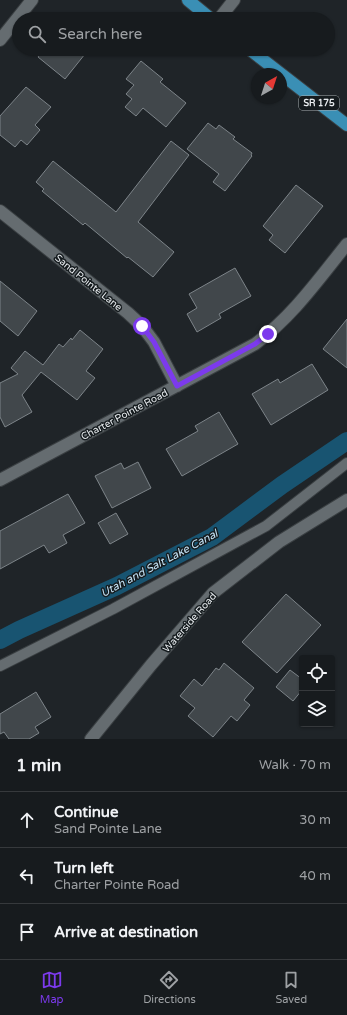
<!DOCTYPE html>
<meta charset="utf-8">
<style>
body{margin:0;font-family:"Varela Round",sans-serif;background:#202427;color:#f1f3f6}
.controls{position:absolute;right:12px;bottom:12px;display:grid;overflow:hidden;border-radius:4px;box-shadow:0 1px 3px #0004}
.controls button{width:36px;height:36px;display:grid;place-items:center;padding:0;border:0;border-bottom:1px solid #36393c;background:#171b1e;color:#f1f3f6;font:20px sans-serif}
.compass{position:absolute;left:251px;top:68px;width:36px;height:36px;border-radius:50%;background:#171b1e;box-shadow:0 1px 3px #0004;rotate:39deg}
.stop{position:absolute;width:12px;height:12px;margin:-9px;border:3px solid #7c3aed;border-radius:50%;background:#fff}
.stop.end{background:#7c3aed;border-color:#fff;box-shadow:0 1px 4px #0008}
.list{margin:0;padding:0;list-style:none}
h2{display:flex;justify-content:space-between;align-items:center;height:52px;margin:0;padding:0 16px;font-size:17px}
h2 small{font-size:13px;font-weight:400;color:#9ea1a4}
.list li{display:grid;grid-template-columns:26px 1fr auto;gap:12px;align-items:center;box-sizing:border-box;height:56px;padding:0 16px;border-top:1px solid #36393c}
.list b{display:block;font-size:15px;white-space:nowrap}
.list p{margin:0;font-size:13px;white-space:nowrap;color:#9ea1a4}
.list em{font-size:13px;font-style:normal;color:#9ea1a4}
.icon{flex:none;width:22px;height:22px;fill:none;stroke:currentColor;stroke-width:2;stroke-linecap:round;stroke-linejoin:round}
.map{position:relative;flex:none;width:347px;height:739px;overflow:hidden}
.search{position:absolute;background:#171b1e;box-shadow:0 1px 3px #0004;left:12px;right:12px;top:12px;height:44px;display:flex;align-items:center;gap:10px;box-sizing:border-box;padding:0 14px;border-radius:22px;color:#9ea1a4;font-size:15px}
.sheet{height:220px;background:#171b1e}
nav{display:flex;justify-content:space-around;align-items:center;box-sizing:border-box;height:56px;border-top:1px solid #36393c;background:#171b1e;font-size:11px;color:#9ea1a4}
nav a{display:grid;justify-items:center;gap:2px}
nav .on{color:#7c3aed}
.map>svg:first-child{display:block}
.lines{fill:none;stroke-linecap:round;stroke-linejoin:round}
.canal{stroke:#185471;stroke-width:18}
.building{fill:#41474b;stroke:#7d8489}
.service-casing{stroke:#3a3f42;stroke-width:12}
.minor-casing{stroke:#3a3f42;stroke-width:14}
.primary-casing{stroke:#3a3f42;stroke-width:14}
.service{stroke:#656c70;stroke-width:10}
.minor{stroke:#656c70;stroke-width:12}
.primary{stroke:#3a8fb5;stroke-width:12}
.route{stroke:#7c3aed;stroke-width:5}
.labels{text-anchor:middle;stroke-width:3;stroke-linejoin:round;paint-order:stroke}
.shield{fill:#151b1e;stroke:#a9aeb1;stroke-width:1}
.shield-label{font-size:9px;font-weight:bold;fill:#e9edf0}
.street-label{font-size:10px;fill:#e9edf0;stroke:#151b1e}
.water-label{font-size:11px;font-style:italic;fill:#c5e4f7;stroke:#151b1e}
</style>
<div class="map">
<svg width="347" height="739" viewBox="0 0 347 739">
<rect width="100%" height="100%" fill="#1f2428"/>
<g class="lines">
<!-- canal -->
<path class="canal" d="M0,640L19,630L117,586L212,537L282,485L347,441"/>
</g>
<!-- building -->
<path class="building" d="M44,49H89L65,79L38,57Z
M141,61L163,79L160,82L186,103L166,127L143,108L136,116L125,107L132,99L126,94L134,85L126,79Z
M26,87L51,107L35,125L40,130L27,145L21,140L15,147L0,135V116Z
M208,123L216,129L219,125L235,137L233,139L252,153L251,155L252,156L225,191L213,182L219,174L187,149Z
M171,141L189,155L138,222L174,252L153,277L128,257L127,258L85,223L83,225L60,206L42,191L44,189L36,182L53,161L116,212Z
M296,185L323,206L285,253L269,240L273,235L263,226Z
M235,268L251,296L219,314L221,318L197,332L187,314L197,308L189,294Z
M0,281L37,311L18,336L0,321Z
M347,319V368L323,349Z
M80,330L103,349L86,371L95,378L77,400L41,372L22,395L32,412L5,427L0,417V383L18,374L11,368L25,351L43,365L59,344L63,347L71,338L72,340Z
M312,364L328,390L271,425L252,394L278,379L280,383Z
M219,412L238,444L182,476L166,449L198,431L195,426Z
M138,462L151,488L112,508L95,476L121,463L124,469Z
M68,494L85,523L63,535L67,543L49,553L44,545L0,569V531Z
M116,513L128,534L110,544L98,523Z
M286,594L321,625L277,673L242,642Z
M224,663L254,688L244,700L250,705L237,721L231,716L213,737L188,716L195,708L180,696L194,679L202,686L216,668L219,670Z
M290,670L302,679V690L293,701L276,687Z
M36,692L51,717L35,727L39,733L29,739H9L4,732L0,734V714Z"/>
<g class="lines">
<defs>
<path id="service" d="M0,666L113,609L266,526L347,463"/>
<path id="minor" d="M219,19L234,0
M0,40L32,0
M0,211L128,313L142,326L154,342L177,386
M0,480L255,344C292,317 318,280 347,244
M91,739L151,665L213,593L279,542L347,500"/>
<path id="primary" d="M188,0L211,19
M249,49L347,125"/>
</defs>
<!-- service casing -->
<use href="#service" class="service-casing"/>
<!-- minor casing -->
<use href="#minor" class="minor-casing"/>
<!-- primary casing -->
<use href="#primary" class="primary-casing"/>
<!-- service -->
<use href="#service" class="service"/>
<!-- minor -->
<use href="#minor" class="minor"/>
<!-- primary -->
<use href="#primary" class="primary"/>
</g>
<g class="lines">
<!-- route -->
<path class="route" d="M142,326L154,342L177,386L255,344L268,334"/>
</g>
<g class="labels">
<!-- shield labels -->
<rect class="shield" x="299" y="96" width="40" height="14" rx="3"/>
<g class="shield-label">
<text x="319" y="106">SR 175</text>
</g>
<!-- street labels -->
<g class="street-label">
<text transform="translate(89 282) rotate(39)" y="4">Sand Pointe Lane</text>
<text transform="translate(124 414) rotate(-28)" y="4">Charter Pointe Road</text>
<text transform="translate(189 622) rotate(-49)" y="4">Waterside Road</text>
</g>
<!-- water labels -->
<g class="water-label">
<text transform="translate(159 563) rotate(-28)" y="4">Utah and Salt Lake Canal</text>
</g>
</g>
</svg>
<div class="controls">
<button><svg class="icon" aria-label="locate" viewBox="0 0 24 24"><circle cx="12" cy="12" r="6"/><path d="M12 2v4M12 18v4M2 12h4M18 12h4"/></svg></button>
<button><svg class="icon" aria-label="layers" viewBox="0 0 24 24"><path d="M12 4l9 5-9 5-9-5zM3 14l9 5 9-5"/></svg></button>
</div>
<svg class="compass" viewBox="-18 -18 36 36"><path d="M0-13l5 13h-10z" fill="#e53935"/><path d="M0 13l5-13h-10z" fill="#9ea1a4"/></svg>
<div class="stop" style="left:142px;top:326px"></div>
<div class="stop end" style="left:268px;top:334px"></div>
<div class="search"><svg class="icon" aria-label="search" viewBox="0 0 24 24"><circle cx="10" cy="10" r="6"/><path d="M15 15l6 6"/></svg>Search here</div>
</div>
<section class="sheet">
<h2>1 min<small>Walk · 70 m</small></h2>
<ul class="list">
<li><svg class="icon" aria-label="ahead" viewBox="0 0 24 24"><path d="M12 20V5M6 11l6-6 6 6"/></svg><div><b>Continue</b><p>Sand Pointe Lane</p></div><em>30 m</em></li>
<li><svg class="icon" aria-label="left" viewBox="0 0 24 24"><path d="M17 20v-9H6M10 6l-5 5 5 5"/></svg><div><b>Turn left</b><p>Charter Pointe Road</p></div><em>40 m</em></li>
<li><svg class="icon" aria-label="arrive" viewBox="0 0 24 24"><path d="M6 21V4h12l-3 4 3 4H6"/></svg><div><b>Arrive at destination</b></div></li>
</ul>
</section>
<nav>
<a class="on"><svg class="icon" aria-label="map" viewBox="0 0 24 24"><path d="M3 6l6-2 6 2 6-2v14l-6 2-6-2-6 2zM9 4v14M15 6v14"/></svg>Map</a>
<a><svg class="icon" aria-label="directions" viewBox="0 0 24 24"><path d="M12 3l9 9-9 9-9-9zM9 14v-3h6M13 9l2 2-2 2"/></svg>Directions</a>
<a><svg class="icon" aria-label="saved" viewBox="0 0 24 24"><path d="M7 4h10v16l-5-4-5 4z"/></svg>Saved</a>
</nav>
